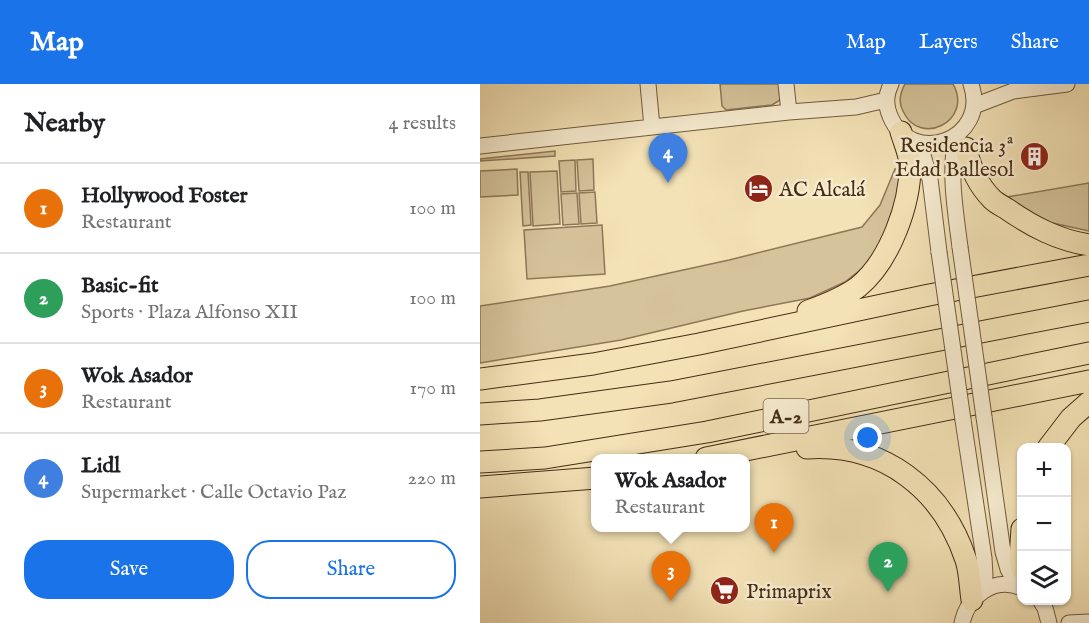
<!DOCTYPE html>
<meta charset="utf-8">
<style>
body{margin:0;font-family:"IM FELL English",serif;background:#f2f2f2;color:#202124}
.controls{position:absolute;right:18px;bottom:18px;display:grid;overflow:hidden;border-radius:12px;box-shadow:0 2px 4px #0004}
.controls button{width:54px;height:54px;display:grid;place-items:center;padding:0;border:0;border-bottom:2px solid #e0e0e0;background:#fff;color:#202124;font:30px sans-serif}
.you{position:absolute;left:388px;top:354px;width:21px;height:21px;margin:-15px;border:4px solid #fff;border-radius:50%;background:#1a73e8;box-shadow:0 0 0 9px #1a73e833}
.badge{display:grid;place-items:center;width:39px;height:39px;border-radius:50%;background:#1a73e8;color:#fff;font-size:20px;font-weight:700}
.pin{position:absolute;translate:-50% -50px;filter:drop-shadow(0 2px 3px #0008)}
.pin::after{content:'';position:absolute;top:32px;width:21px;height:18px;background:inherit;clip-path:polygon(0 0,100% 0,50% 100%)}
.popup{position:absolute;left:111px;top:370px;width:159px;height:78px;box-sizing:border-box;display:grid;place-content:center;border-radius:12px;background:#fff;filter:drop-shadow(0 2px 4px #0005);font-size:20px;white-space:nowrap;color:#757577}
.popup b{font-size:22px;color:#202124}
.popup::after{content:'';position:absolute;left:50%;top:100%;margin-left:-12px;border:12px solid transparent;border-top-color:#fff}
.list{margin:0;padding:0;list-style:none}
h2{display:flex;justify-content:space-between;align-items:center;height:78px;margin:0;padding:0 24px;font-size:26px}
h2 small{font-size:20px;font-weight:400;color:#757577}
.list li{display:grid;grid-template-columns:39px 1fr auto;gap:18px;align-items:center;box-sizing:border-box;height:90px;padding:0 24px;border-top:2px solid #e0e0e0}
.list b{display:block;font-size:22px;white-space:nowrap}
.list p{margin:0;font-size:20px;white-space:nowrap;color:#757577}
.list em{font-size:20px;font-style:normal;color:#757577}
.actions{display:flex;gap:12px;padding:18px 24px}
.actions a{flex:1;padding:14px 0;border:2px solid #1a73e8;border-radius:24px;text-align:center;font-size:21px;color:#1a73e8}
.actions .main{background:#1a73e8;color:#fff}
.icon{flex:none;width:33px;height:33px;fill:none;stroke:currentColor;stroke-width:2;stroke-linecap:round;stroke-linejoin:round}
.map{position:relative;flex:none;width:609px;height:539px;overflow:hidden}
header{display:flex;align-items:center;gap:36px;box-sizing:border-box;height:84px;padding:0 30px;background:#1a73e8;color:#fff}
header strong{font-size:28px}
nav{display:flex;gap:33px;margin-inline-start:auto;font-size:21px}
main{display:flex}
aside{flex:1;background:#fff}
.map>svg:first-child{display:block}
.green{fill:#d5c39b;stroke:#8d7858;stroke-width:1.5}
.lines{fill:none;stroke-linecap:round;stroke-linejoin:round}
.minor-casing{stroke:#705a3d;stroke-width:17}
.highway-casing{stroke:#452c15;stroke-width:23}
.minor{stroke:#f7ecd0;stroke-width:15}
.highway{stroke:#f3e2b6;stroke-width:21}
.minor-bridge-casing{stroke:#705a3d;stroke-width:17;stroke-linecap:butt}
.minor-bridge{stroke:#f7ecd0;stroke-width:15}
.labels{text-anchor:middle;stroke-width:5;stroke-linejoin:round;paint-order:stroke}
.shield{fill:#f7ecd0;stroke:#7a664d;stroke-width:1.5}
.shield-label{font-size:20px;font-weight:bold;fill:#452c15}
.poi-label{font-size:21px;fill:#452c15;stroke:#f7ecd0;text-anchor:start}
</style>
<header>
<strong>Map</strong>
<nav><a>Map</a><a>Layers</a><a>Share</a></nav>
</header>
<main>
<aside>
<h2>Nearby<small>4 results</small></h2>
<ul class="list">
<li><span class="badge" style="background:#e8710a">1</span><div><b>Hollywood Foster</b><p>Restaurant</p></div><em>100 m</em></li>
<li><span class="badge" style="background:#2e9e5b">2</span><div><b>Basic-fit</b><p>Sports · Plaza Alfonso XII</p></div><em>100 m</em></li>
<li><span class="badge" style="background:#e8710a">3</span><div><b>Wok Asador</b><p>Restaurant</p></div><em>170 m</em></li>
<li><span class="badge" style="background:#3f7fe0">4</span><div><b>Lidl</b><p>Supermarket · Calle Octavio Paz</p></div><em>220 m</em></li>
</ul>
<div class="actions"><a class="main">Save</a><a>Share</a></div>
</aside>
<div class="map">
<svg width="609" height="539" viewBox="0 0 609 539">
<rect width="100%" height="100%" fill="#f3e2b6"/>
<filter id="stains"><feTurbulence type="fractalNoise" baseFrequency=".00333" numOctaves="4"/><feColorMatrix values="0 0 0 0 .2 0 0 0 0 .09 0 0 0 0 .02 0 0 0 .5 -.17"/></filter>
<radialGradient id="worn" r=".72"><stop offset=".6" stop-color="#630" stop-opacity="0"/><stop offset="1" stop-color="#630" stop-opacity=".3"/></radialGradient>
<!-- green -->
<path class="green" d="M240,0H299L300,16L292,21L246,26L242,22Z
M425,0H473C494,37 439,64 423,27C418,18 420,9 425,0Z
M75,67V72L0,77V75Z
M113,75L114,106L99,107L97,76Z
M95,76L96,107L81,108L79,77Z
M37,85L38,111L0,113V87Z
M415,85H425L423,106L394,175L365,198L330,214L263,227L141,256L0,279V222L130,202L249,176L382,143L400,121Z
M77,87L80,140L53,142L50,88Z
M40,88H48L51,141L43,142Z
M609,99V147L559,136L527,113Z
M115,108L117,139L101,140L99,109Z
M97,109L99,140L83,141L81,110Z
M122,141L125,190L47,195L44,146Z"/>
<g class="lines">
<defs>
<path id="minor" d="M168,0L172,43
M306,0L309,28
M411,0C406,11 405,20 410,32C431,84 510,56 491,0
M494,22L533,7L587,0
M476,52C469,90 475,124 480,163
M439,58L450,95L459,168
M0,62L309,28L376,23L406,16
M504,333L523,468L528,485L537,502
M483,336L504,474L505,492L502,507
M560,516L565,524L569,539
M482,539C488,512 514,492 542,504
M589,539L609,538"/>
<path id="highway" d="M486,64C490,83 498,101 512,115C516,119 522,122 527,125C553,143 578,156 609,161
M328,227C345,221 363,214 378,203C410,177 431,119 430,79C429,69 424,58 421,48
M0,295L113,280L219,260L449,211L609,181
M0,330L60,326L191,308L609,227
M327,364C403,359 462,404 486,476C490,488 490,503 492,516
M568,364L591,334L609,318
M226,374L609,297
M0,378L65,374L227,348L609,269
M0,403L116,394
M542,445L540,474L542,485"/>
</defs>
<!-- minor casing -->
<use href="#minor" class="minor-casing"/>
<!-- highway casing -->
<use href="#highway" class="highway-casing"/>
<!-- minor -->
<use href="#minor" class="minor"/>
<!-- highway -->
<use href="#highway" class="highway"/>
<defs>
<path id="minor-bridge" d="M480,163L504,333
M459,168L483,336"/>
</defs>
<!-- minor-bridge casing -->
<use href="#minor-bridge" class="minor-bridge-casing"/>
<!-- minor-bridge -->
<use href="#minor-bridge" class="minor-bridge"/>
</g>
<!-- icons -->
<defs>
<symbol id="building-disc" viewBox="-11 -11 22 22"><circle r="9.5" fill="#8f2418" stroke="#f7ecd0"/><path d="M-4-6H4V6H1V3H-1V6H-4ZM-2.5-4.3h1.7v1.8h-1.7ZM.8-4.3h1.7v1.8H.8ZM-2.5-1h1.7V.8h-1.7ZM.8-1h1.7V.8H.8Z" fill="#fff"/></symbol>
<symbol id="hotel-disc" viewBox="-11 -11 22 22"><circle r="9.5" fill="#8f2418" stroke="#f7ecd0"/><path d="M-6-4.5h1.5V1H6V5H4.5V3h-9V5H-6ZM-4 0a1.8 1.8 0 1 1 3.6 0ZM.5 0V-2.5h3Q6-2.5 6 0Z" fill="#fff"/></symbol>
<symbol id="supermarket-disc" viewBox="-11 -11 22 22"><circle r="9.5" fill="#8f2418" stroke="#f7ecd0"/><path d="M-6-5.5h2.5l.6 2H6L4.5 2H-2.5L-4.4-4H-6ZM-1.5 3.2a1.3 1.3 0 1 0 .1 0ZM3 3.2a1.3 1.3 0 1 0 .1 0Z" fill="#fff"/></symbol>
</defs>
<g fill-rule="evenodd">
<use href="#building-disc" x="538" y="56" width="33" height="33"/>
<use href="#hotel-disc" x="262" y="88" width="33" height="33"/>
<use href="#supermarket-disc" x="228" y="490" width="33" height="33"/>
</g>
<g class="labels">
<!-- shield labels -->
<rect class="shield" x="283.5" y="315" width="45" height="34" rx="4.5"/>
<g class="shield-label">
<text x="306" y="339">A-2</text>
</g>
<!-- poi labels -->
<g class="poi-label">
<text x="534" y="68" text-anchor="end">Residencia 3ª<tspan x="534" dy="24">Edad Ballesol</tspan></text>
<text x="299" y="112">AC Alcalá</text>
<text x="266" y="514">Primaprix</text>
</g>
</g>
<rect width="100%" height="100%" filter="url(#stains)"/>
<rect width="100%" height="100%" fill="url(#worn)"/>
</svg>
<div class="controls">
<button>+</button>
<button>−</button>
<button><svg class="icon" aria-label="layers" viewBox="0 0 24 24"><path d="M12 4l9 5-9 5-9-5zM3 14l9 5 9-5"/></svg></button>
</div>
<div class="you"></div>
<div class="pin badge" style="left:294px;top:469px;background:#e8710a">1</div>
<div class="pin badge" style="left:408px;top:508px;background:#2e9e5b">2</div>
<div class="pin badge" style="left:191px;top:517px;background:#e8710a">3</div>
<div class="popup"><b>Wok Asador</b>Restaurant</div>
<div class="pin badge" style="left:188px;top:99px;background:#3f7fe0">4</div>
</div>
</main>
